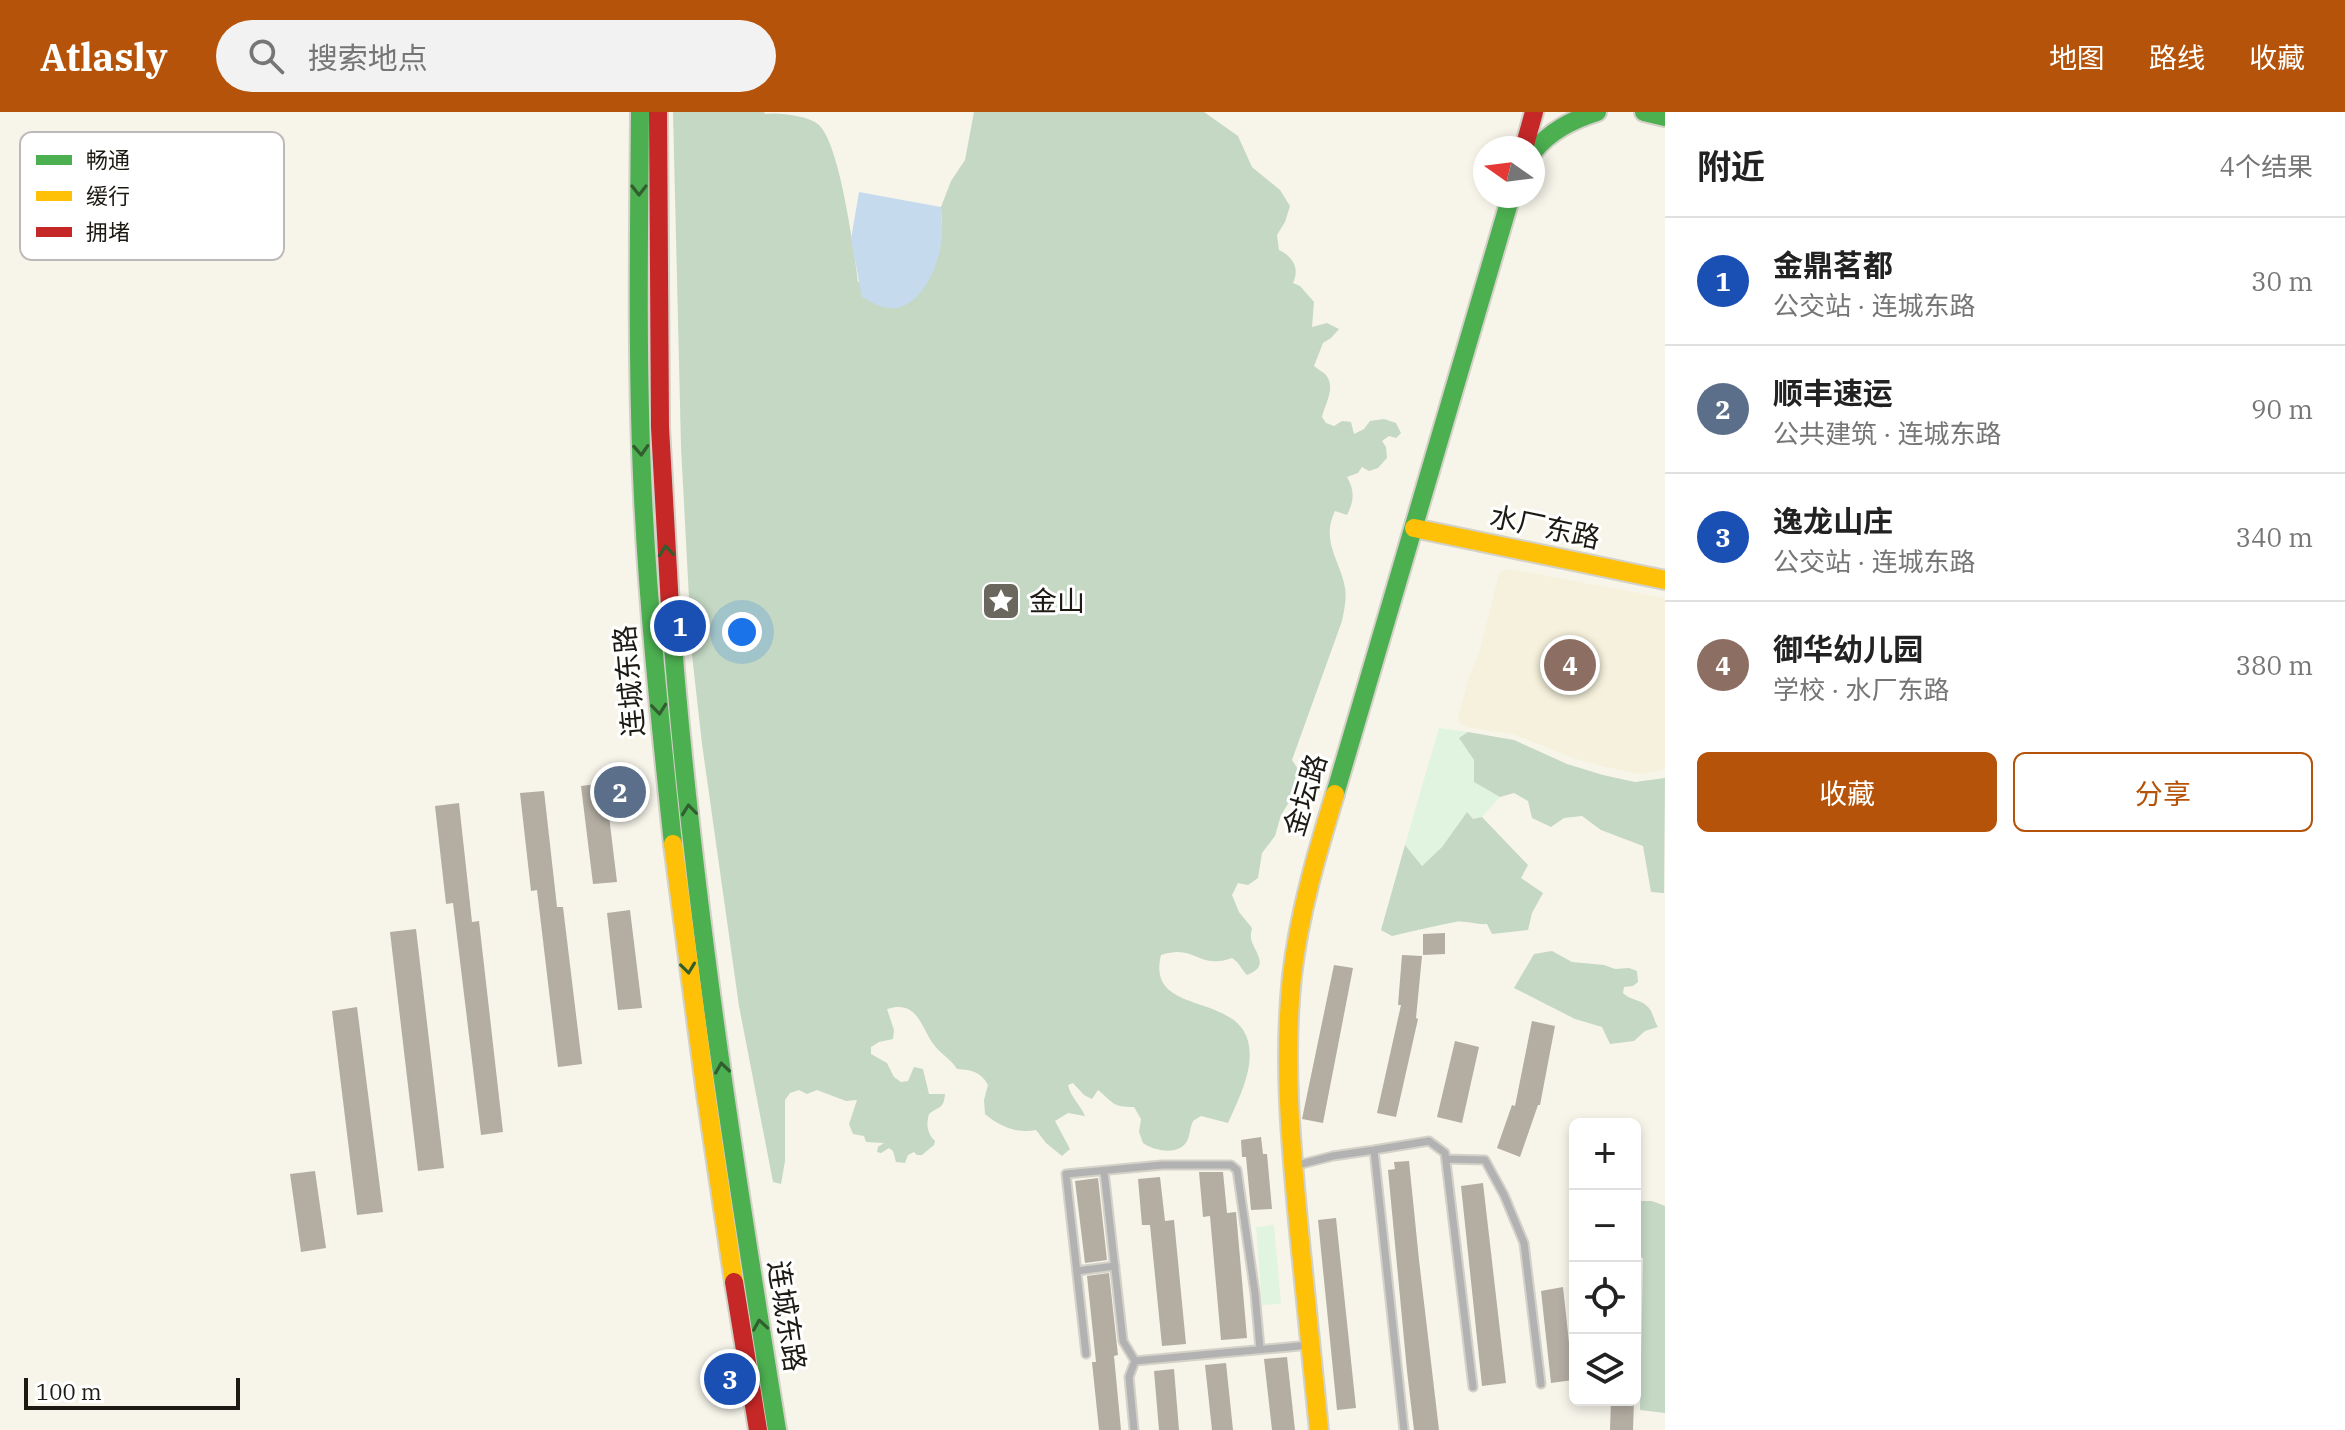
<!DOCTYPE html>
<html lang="zh">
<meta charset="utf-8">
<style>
body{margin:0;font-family:"IBM Plex Serif","Noto Sans SC",serif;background:#f2f2f2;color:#222}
.controls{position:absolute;right:24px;bottom:24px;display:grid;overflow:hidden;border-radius:12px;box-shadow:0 4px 12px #0003}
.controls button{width:72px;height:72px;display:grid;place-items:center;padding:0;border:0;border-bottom:2px solid #e0e0e0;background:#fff;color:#222;font:40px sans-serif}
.compass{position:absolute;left:1473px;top:24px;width:72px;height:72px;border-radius:50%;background:#fff;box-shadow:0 4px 12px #0003;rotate:284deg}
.scale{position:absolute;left:24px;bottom:20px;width:216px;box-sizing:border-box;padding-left:8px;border:4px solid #1c1a13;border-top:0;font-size:22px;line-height:28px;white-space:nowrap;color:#1c1a13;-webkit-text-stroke:6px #fff;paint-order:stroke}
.you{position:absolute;left:742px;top:520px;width:28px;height:28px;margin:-20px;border:6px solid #fff;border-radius:50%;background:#1a73e8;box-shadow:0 0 0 12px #1a73e833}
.badge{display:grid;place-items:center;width:52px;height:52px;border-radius:50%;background:#b45309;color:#fff;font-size:26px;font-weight:700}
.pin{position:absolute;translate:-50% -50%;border:4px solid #fff;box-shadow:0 2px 8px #0006}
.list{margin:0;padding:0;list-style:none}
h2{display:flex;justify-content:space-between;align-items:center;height:104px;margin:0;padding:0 32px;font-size:34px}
h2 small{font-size:26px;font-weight:400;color:#767676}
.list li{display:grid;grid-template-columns:52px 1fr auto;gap:24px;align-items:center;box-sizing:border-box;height:128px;padding:0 32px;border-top:2px solid #e0e0e0}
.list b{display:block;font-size:30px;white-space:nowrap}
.list p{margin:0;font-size:26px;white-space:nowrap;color:#767676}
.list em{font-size:26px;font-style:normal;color:#767676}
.actions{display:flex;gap:16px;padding:24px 32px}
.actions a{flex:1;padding:18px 0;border:2px solid #b45309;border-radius:12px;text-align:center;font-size:28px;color:#b45309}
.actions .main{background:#b45309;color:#fff}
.icon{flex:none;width:44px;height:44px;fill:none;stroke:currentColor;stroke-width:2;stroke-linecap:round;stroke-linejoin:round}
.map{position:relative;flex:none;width:1665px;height:1318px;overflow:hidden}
header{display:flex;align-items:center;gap:48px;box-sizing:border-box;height:112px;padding:0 40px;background:#b45309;color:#fff}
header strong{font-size:38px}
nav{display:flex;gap:44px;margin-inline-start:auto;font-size:28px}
.search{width:560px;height:72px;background:#f2f2f2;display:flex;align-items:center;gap:20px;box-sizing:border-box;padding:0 28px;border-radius:44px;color:#767676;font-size:30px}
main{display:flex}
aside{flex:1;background:#fff}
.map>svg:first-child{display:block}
.built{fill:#f5f1dc}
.green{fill:#e0f4df}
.forest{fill:#c4d8c4}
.water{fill:#c6daee}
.building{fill:#b3ada2}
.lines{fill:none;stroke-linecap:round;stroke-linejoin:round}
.lane-casing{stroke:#d3d1c8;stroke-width:11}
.fast-casing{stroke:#d3d1c8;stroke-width:22}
.slow-casing{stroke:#d3d1c8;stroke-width:22}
.jam-casing{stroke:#d3d1c8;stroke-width:22}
.lane{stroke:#b3b2b3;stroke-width:7}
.fast{stroke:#4caf50;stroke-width:18}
.slow{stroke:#ffc107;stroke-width:18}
.jam{stroke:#c62828;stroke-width:18}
.oneway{stroke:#325d2e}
.labels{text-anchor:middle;stroke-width:6;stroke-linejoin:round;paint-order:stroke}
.street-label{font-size:28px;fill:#1c1a13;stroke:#fff}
.poi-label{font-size:28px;fill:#1c1a13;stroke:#fff;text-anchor:start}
.key{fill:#fff;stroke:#bbbab8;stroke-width:2}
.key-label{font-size:22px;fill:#1c1a13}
</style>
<header>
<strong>Atlasly</strong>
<div class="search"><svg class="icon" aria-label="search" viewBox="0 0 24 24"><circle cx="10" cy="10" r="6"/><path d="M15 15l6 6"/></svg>搜索地点</div>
<nav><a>地图</a><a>路线</a><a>收藏</a></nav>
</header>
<main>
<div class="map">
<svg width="1665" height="1318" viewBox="0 0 1665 1318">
<rect width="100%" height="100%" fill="#f7f5ea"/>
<!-- built -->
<path class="built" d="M1510,457L1665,486V655L1663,658L1641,662L1605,655L1573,646L1516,623L1466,615L1457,609L1469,565L1479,541L1500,459Z"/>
<!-- green -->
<path class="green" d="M1439,616L1468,620L1459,626L1474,648V670L1500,685L1482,705L1473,707L1466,701L1442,735L1422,754L1405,733Z
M1274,1113L1281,1192L1262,1193L1256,1115Z"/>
<!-- forest -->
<path class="forest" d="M673,0H764L765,2C778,0 810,4 819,13C840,33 854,138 858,170L938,144L942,122L941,95L951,69L965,48L974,0H1204L1238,24L1252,55L1280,78L1290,94L1285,110L1277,123L1279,138C1293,145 1300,156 1293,171L1300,174L1314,190L1312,215L1327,211L1339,217L1331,226L1323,231L1314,254C1317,257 1322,259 1326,263C1336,276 1325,292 1322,305L1326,311L1334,314L1342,309L1351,310L1354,322L1364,317L1370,309L1384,307L1396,311L1401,321L1396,326L1389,324L1382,329L1386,335L1387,346L1378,356L1369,359L1362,355L1358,361L1347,365C1355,379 1354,389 1347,403L1335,399C1320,429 1341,450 1345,476C1347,487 1344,498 1342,509L1292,648L1300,660L1296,679L1281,703L1275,724L1262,741L1258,766L1248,773L1238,771L1232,783L1239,800L1252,816C1251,822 1250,825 1252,830C1257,843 1269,855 1247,863C1241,857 1239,850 1232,846C1228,847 1223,849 1219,849C1196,852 1193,833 1161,843C1144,912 1260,872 1249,953C1246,973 1236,993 1228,1011L1201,1004L1193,1009C1190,1015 1190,1024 1187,1029C1179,1044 1154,1039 1143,1031L1139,1020L1141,1007L1134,995C1112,995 1114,991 1098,978L1092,987L1084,983L1073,971L1068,973C1071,986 1080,992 1085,1004L1068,1001L1055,1009L1070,1037L1062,1044L1046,1031L1036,1018C1017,1022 999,1014 985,1002L984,988L988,973C981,960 972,958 957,957C951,947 941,942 934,933C921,916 918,887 887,897L894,918L893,927L879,930L871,935V942L887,951L894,965L901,970L908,969L914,955L923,957L929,982H945C944,997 939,994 929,1002C926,1012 927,1021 935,1029L934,1033L922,1043H917L914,1040L908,1043L905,1051L896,1050L893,1039L889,1036L881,1041L877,1040L878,1035L884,1031L866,1030L864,1024L853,1022L849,1012L857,988L846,989L817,978L807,982L799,978L790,981L785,988V1049L781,1072L773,1070L739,894L702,632L692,543L681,335Z
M1468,620L1514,628L1567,652L1603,663L1635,670L1665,666L1664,781L1651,780L1643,734L1601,718L1582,704L1564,706L1551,715L1532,706L1528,689L1514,681L1500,685L1474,670V648L1459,626Z
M1467,700L1473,707L1482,705L1528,753L1521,766L1543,781L1532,801L1528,818L1492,822L1487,812C1477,813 1464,808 1455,810C1434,814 1413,819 1392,824L1381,818L1405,733L1422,754L1442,735Z
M1552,839L1572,850L1604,853L1615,857L1629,856L1637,859L1638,870L1633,874L1624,875L1623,881C1631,889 1641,887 1648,895C1653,900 1654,909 1658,915L1645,919L1634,929L1610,932L1602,915L1575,907L1514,876L1534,842Z
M1635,1089H1652L1665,1094V1301L1640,1298L1643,1146L1635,1143Z"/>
<!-- water -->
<path class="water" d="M859,80L941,95C941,103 942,111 942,120C942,145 926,190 897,196C884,198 873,191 862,185L851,127Z"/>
<!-- building -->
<path class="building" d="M605,671L617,770L593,772L581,674Z
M544,679L557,795H563L582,952L558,955L537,778L531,779L520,681Z
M459,691L472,810L479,809L503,1020L481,1023L453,791L446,792L435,694Z
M630,798L642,896L618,898L607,801Z
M416,817L444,1056L418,1059L390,820Z
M1445,821V842L1423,843V822Z
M1402,843L1422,844L1416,906L1418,907L1396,1005L1377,1001L1401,893H1398Z
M1334,853L1353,856L1323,1011L1302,1007Z
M357,895L383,1100L357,1103L332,899Z
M1532,909L1555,914L1540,993H1538L1520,1045L1497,1036L1512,993L1515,994Z
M1455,929L1479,935L1462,1011L1437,1005Z
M1261,1025L1263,1042H1267L1272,1097L1251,1098L1246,1045H1242L1241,1028Z
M1409,1049L1419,1148L1439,1318H1414L1407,1259L1388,1058L1395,1057L1394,1050Z
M315,1059L326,1136L301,1140L290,1062Z
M1199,1060H1223L1227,1101L1236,1100L1247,1226L1221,1228L1210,1104L1203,1105Z
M1160,1065L1165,1109L1174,1108L1186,1232L1162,1234L1150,1113H1142L1138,1067Z
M1098,1066L1107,1148L1085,1151L1075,1069Z
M1483,1071L1506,1271L1482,1274L1461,1074Z
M1336,1106L1356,1296L1337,1298L1318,1108Z
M1109,1161L1118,1243L1114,1244L1121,1318H1099L1092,1250H1096L1087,1164Z
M1563,1175L1573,1268L1551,1271L1541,1179Z
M1287,1245L1295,1318H1272L1264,1247Z
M1226,1251L1233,1318H1212L1205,1253Z
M1174,1257L1179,1318H1159L1154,1259Z
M1611,1288H1634L1633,1318H1610Z"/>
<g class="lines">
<defs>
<path id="lane" d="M1446,1047L1485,1048L1504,1083L1524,1131L1541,1272
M1294,1054L1333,1044L1374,1038
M1104,1059L1123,1229L1135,1249
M1077,1159L1115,1154
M1086,1242L1066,1062L1162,1053H1231L1237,1058L1255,1181L1260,1237
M1134,1318L1129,1265L1135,1249L1310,1233
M1404,1318L1374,1038L1429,1029L1445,1041L1473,1275"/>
<path id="fast" d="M640,0C639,121 637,242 642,363C647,486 660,609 673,732
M1644,0L1665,5
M1533,40C1550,19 1572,8 1597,0
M670,495C690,771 733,1045 777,1318
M1335,682L1511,84"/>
<path id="slow" d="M1414,416L1665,468
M673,732L706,982L734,1170
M1319,1318C1312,1252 1306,1185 1299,1119C1291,1034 1283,950 1292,864C1299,802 1317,741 1335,682"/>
<path id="jam" d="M658,0L660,315L670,495
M1524,36L1534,0
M734,1170L758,1318"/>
</defs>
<!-- lane casing -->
<use href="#lane" class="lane-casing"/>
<!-- fast casing -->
<use href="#fast" class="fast-casing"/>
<!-- slow casing -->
<use href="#slow" class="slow-casing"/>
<!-- jam casing -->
<use href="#jam" class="jam-casing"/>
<!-- lane -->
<use href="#lane" class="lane"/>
<!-- fast -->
<use href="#fast" class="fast"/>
<!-- slow -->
<use href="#slow" class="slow"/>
<!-- jam -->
<use href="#jam" class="jam"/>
</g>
<!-- one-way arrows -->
<defs><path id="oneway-chevron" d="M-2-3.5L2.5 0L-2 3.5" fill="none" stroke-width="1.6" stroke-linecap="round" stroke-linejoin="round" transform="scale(2)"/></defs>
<g class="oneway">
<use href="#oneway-chevron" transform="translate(639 78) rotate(90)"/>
<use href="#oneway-chevron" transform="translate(641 338) rotate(87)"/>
<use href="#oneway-chevron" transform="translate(666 439) rotate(-95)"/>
<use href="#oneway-chevron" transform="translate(659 597) rotate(84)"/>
<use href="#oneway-chevron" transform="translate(689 698) rotate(-96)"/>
<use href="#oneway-chevron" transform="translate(688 856) rotate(83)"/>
<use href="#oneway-chevron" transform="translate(722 956) rotate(-98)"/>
<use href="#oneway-chevron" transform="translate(760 1213) rotate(-99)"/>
</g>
<!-- icons -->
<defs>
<symbol id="sight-square" viewBox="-11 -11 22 22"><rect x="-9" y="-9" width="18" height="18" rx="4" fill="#69675e" stroke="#fff"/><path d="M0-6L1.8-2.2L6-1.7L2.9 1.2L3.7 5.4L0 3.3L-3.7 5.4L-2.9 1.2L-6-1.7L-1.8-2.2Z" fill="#fff"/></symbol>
</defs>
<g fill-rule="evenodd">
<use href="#sight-square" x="979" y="467" width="44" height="44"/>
</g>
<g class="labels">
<!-- street labels -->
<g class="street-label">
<text transform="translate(1545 415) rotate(12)" y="10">水厂东路</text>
<text transform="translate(629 569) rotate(-95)" y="10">连城东路</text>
<text transform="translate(1305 683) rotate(-73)" y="10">金坛路</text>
<text transform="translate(787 1204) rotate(81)" y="10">连城东路</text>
</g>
<!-- poi labels -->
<g class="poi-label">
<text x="1029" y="499">金山</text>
</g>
</g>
<!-- legend -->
<rect x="20" y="20" width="264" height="128" rx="12" class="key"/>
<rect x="36" y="43" width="36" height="10" fill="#4caf50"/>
<rect x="36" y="79" width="36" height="10" fill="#ffc107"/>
<rect x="36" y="115" width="36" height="10" fill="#c62828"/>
<g class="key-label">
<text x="86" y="56">畅通</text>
<text x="86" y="92">缓行</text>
<text x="86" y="128">拥堵</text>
</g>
</svg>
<div class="controls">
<button>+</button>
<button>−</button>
<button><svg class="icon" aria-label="locate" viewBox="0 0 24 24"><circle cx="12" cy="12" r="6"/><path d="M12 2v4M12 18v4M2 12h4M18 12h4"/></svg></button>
<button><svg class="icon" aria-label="layers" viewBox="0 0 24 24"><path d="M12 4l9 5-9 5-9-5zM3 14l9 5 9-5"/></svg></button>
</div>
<svg class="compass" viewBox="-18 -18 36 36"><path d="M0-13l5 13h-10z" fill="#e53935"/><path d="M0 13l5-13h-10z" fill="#767676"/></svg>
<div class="scale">100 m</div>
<div class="you"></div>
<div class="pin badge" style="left:680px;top:514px;background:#1a4fb4">1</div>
<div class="pin badge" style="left:620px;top:680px;background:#5c6f8a">2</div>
<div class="pin badge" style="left:730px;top:1267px;background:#1a4fb4">3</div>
<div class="pin badge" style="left:1570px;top:553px;background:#8d6e63">4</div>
</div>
<aside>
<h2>附近<small>4个结果</small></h2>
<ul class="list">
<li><span class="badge" style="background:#1a4fb4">1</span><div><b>金鼎茗都</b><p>公交站 · 连城东路</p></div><em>30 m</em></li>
<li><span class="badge" style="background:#5c6f8a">2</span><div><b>顺丰速运</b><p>公共建筑 · 连城东路</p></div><em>90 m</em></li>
<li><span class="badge" style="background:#1a4fb4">3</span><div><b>逸龙山庄</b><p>公交站 · 连城东路</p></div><em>340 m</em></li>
<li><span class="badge" style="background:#8d6e63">4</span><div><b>御华幼儿园</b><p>学校 · 水厂东路</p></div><em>380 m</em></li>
</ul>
<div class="actions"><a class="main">收藏</a><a>分享</a></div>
</aside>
</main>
